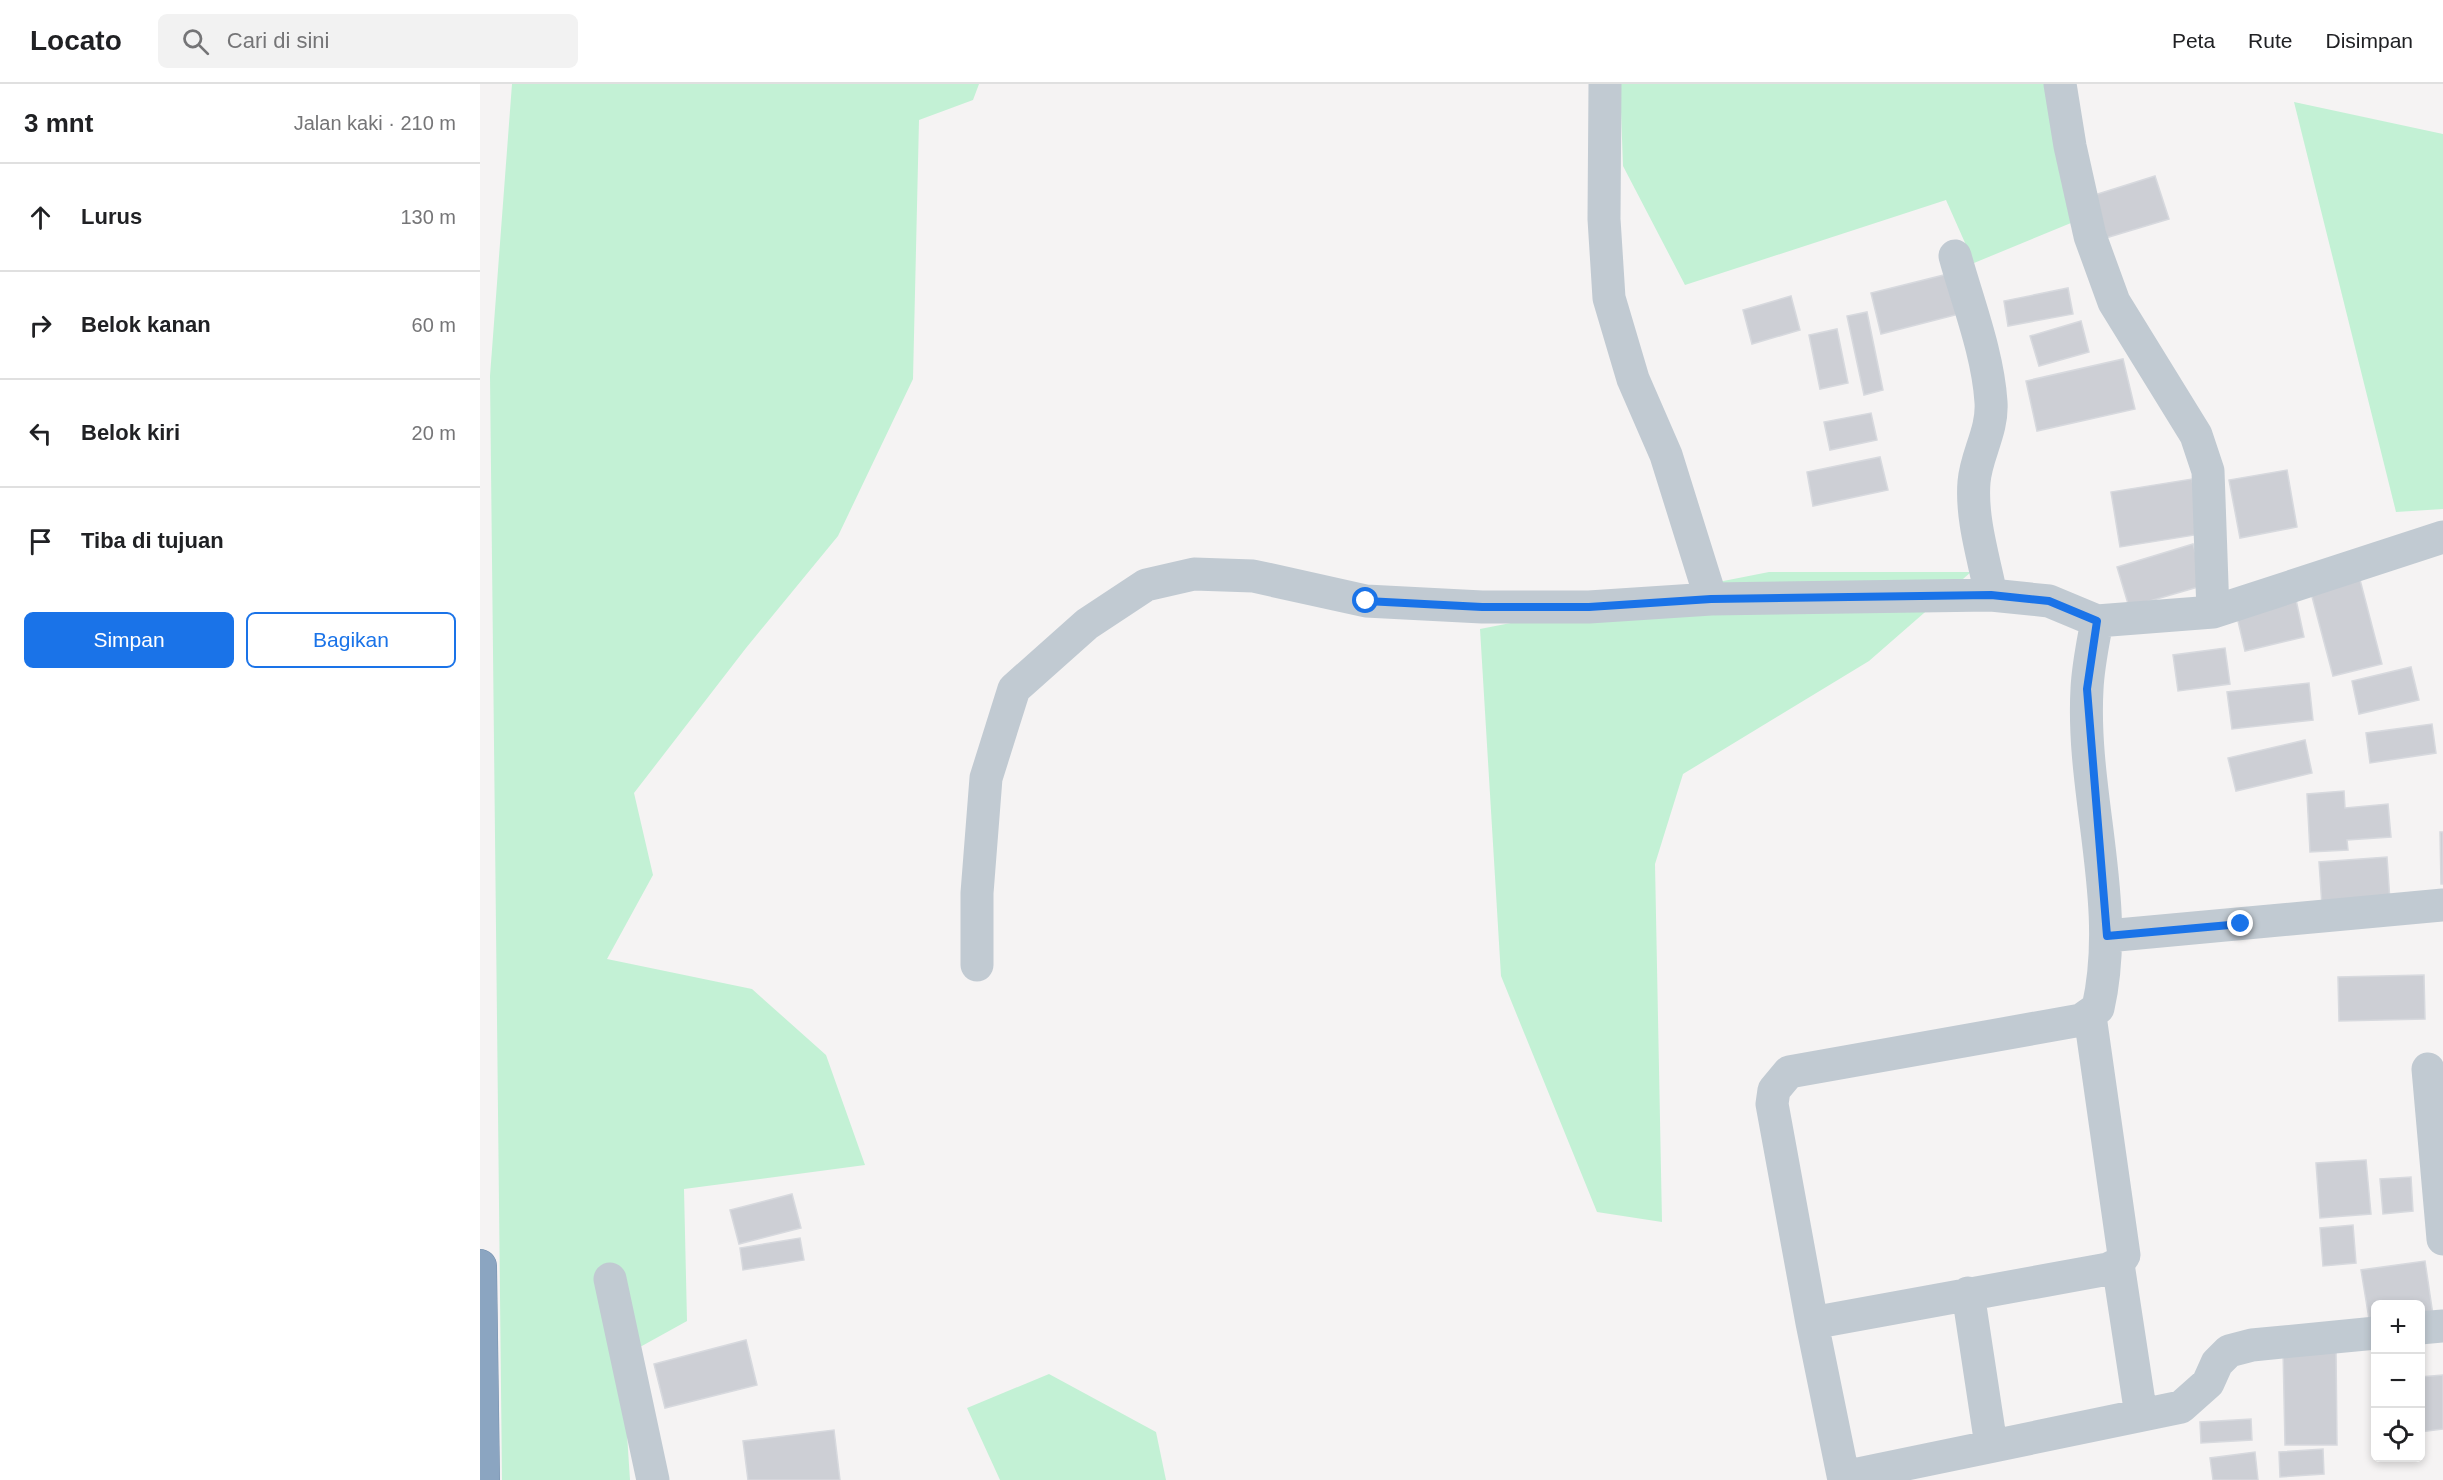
<!DOCTYPE html>
<html lang="id">
<meta charset="utf-8">
<style>
body{margin:0;font-family:Helvetica,sans-serif;background:#f2f2f2;color:#202124}
.controls{position:absolute;right:18px;bottom:18px;display:grid;overflow:hidden;border-radius:9px;box-shadow:0 3px 9px #0003}
.controls button{width:54px;height:54px;display:grid;place-items:center;padding:0;border:0;border-bottom:2px solid #e0e0e0;background:#fff;color:#202124;font:30px sans-serif}
.stop{position:absolute;width:18px;height:18px;margin:-14px;border:4px solid #1a73e8;border-radius:50%;background:#fff}
.stop.end{background:#1a73e8;border-color:#fff;box-shadow:0 2px 6px #0008}
.list{margin:0;padding:0;list-style:none}
h2{display:flex;justify-content:space-between;align-items:center;height:78px;margin:0;padding:0 24px;font-size:26px}
h2 small{font-size:20px;font-weight:400;color:#757577}
.list li{display:grid;grid-template-columns:39px 1fr auto;gap:18px;align-items:center;box-sizing:border-box;height:108px;padding:0 24px;border-top:2px solid #e0e0e0}
.list b{display:block;font-size:22px;white-space:nowrap}
.list em{font-size:20px;font-style:normal;color:#757577}
.actions{display:flex;gap:12px;padding:18px 24px}
.actions a{flex:1;padding:14px 0;border:2px solid #1a73e8;border-radius:9px;text-align:center;font-size:21px;color:#1a73e8}
.actions .main{background:#1a73e8;color:#fff}
.icon{flex:none;width:33px;height:33px;fill:none;stroke:currentColor;stroke-width:2;stroke-linecap:round;stroke-linejoin:round}
.map{position:relative;flex:none;width:1963px;height:1396px;overflow:hidden}
header{display:flex;align-items:center;gap:36px;box-sizing:border-box;height:84px;padding:0 30px;background:#fff;border-bottom:2px solid #e0e0e0}
header strong{font-size:28px}
nav{display:flex;gap:33px;margin-inline-start:auto;font-size:21px}
.search{width:420px;height:54px;background:#f2f2f2;display:flex;align-items:center;gap:15px;box-sizing:border-box;padding:0 21px;border-radius:9px;color:#757577;font-size:22px}
main{display:flex}
aside{flex:1;background:#fff}
.map>svg:first-child{display:block}
.green{fill:#c3f1d5}
.building{fill:#cdcfd5;stroke:#d7d9de;stroke-width:1.5}
.lines{fill:none;stroke-linecap:round;stroke-linejoin:round}
.motorway-casing{stroke:#7690ad;stroke-width:34}
.minor{stroke:#c1cad2;stroke-width:33}
.motorway{stroke:#8ba5c1;stroke-width:33}
.route{stroke:#1a73e8;stroke-width:8}
</style>
<header>
<strong>Locato</strong>
<div class="search"><svg class="icon" aria-label="search" viewBox="0 0 24 24"><circle cx="10" cy="10" r="6"/><path d="M15 15l6 6"/></svg>Cari di sini</div>
<nav><a>Peta</a><a>Rute</a><a>Disimpan</a></nav>
</header>
<main>
<aside>
<h2>3 mnt<small>Jalan kaki · 210 m</small></h2>
<ul class="list">
<li><svg class="icon" aria-label="ahead" viewBox="0 0 24 24"><path d="M12 20V5M6 11l6-6 6 6"/></svg><div><b>Lurus</b></div><em>130 m</em></li>
<li><svg class="icon" aria-label="right" viewBox="0 0 24 24"><path d="M7 20v-9h11M14 6l5 5-5 5"/></svg><div><b>Belok kanan</b></div><em>60 m</em></li>
<li><svg class="icon" aria-label="left" viewBox="0 0 24 24"><path d="M17 20v-9H6M10 6l-5 5 5 5"/></svg><div><b>Belok kiri</b></div><em>20 m</em></li>
<li><svg class="icon" aria-label="arrive" viewBox="0 0 24 24"><path d="M6 21V4h12l-3 4 3 4H6"/></svg><div><b>Tiba di tujuan</b></div></li>
</ul>
<div class="actions"><a class="main">Simpan</a><a>Bagikan</a></div>
</aside>
<div class="map">
<svg width="1963" height="1396" viewBox="0 0 1963 1396">
<rect width="100%" height="100%" fill="#f5f3f3"/>
<!-- green -->
<path class="green" d="M32,0H499L493,16L439,36L433,295L358,452L266,564L154,709L173,791L127,875L272,905L346,971L385,1081L204,1105L207,1237L142,1273L150,1396H22L10,292Z
M1140,0H1569L1608,132L1494,179L1466,116L1205,201L1143,82Z
M1814,18L1963,50V425L1916,428Z
M1289,488H1491L1389,577L1203,690L1175,780L1182,1138L1117,1128L1021,892L1000,545Z
M569,1290L676,1348L686,1396H520L487,1324Z"/>
<!-- building -->
<path class="building" d="M1675,92L1689,135L1619,156L1605,114Z
M1468,190L1479,230L1401,250L1391,209Z
M1588,204L1593,230L1528,242L1524,217Z
M1311,212L1320,246L1272,260L1263,226Z
M1387,228L1403,306L1384,311L1367,232Z
M1601,237L1609,268L1559,282L1550,252Z
M1357,245L1368,299L1340,305L1329,251Z
M1643,275L1655,325L1557,347L1546,297Z
M1391,329L1397,356L1350,366L1344,338Z
M1400,373L1408,406L1333,422L1327,388Z
M1807,386L1817,443L1760,454L1749,396Z
M1712,395L1721,450L1640,463L1631,408Z
M1713,460L1725,501L1649,523L1637,483Z
M1879,492L1902,580L1853,592L1830,505Z
M1815,511L1824,553L1765,567L1755,524Z
M1745,564L1750,600L1698,607L1693,571Z
M1931,583L1939,616L1879,630L1872,597Z
M1829,599L1833,636L1752,645L1747,608Z
M1952,640L1956,669L1890,679L1886,649Z
M1825,656L1832,689L1756,707L1748,674Z
M1864,707L1865,724L1908,720L1911,753L1867,756L1868,766L1830,768L1827,710Z
M1960,748H1963V800H1961Z
M1907,773L1910,817L1842,822L1839,778Z
M1944,891L1945,935L1859,937L1858,893Z
M1886,1076L1891,1130L1840,1134L1836,1079Z
M1931,1093L1933,1127L1903,1130L1900,1095Z
M312,1110L321,1144L259,1160L250,1126Z
M1873,1141L1876,1179L1843,1182L1840,1144Z
M320,1154L324,1176L263,1186L260,1164Z
M1945,1177L1953,1231L1940,1233V1220H1896V1240L1890,1241L1881,1186Z
M266,1256L277,1301L185,1324L174,1280Z
M1803,1265H1856L1857,1361H1805Z
M1963,1291V1345L1940,1348V1293Z
M1771,1335L1772,1356L1721,1359L1720,1338Z
M354,1346L360,1396H268L263,1357Z
M1843,1365L1844,1390L1800,1393L1799,1368Z
M1775,1368L1778,1396H1733L1730,1374Z"/>
<g class="lines">
<defs>
<path id="motorway" d="M0,1182L3,1396"/>
</defs>
<!-- motorway casing -->
<use href="#motorway" class="motorway-casing"/>
<!-- minor -->
<path class="minor" d="M1125,0L1124,135L1129,214L1153,295L1186,371L1231,515L1511,511L1569,517L1617,537L1733,528L1963,453
M1580,0L1590,62L1610,152L1634,218L1716,351L1728,387L1733,528
M1475,172C1488,219 1508,270 1511,318C1513,347 1496,371 1494,398C1491,435 1504,475 1511,511
M1627,852L1963,821
M497,881V809L506,694L534,605L607,540L666,501L714,490L773,492L886,517L1002,523H1109L1231,515
M1948,985L1963,1155
M1638,1180L1661,1331
M130,1195L173,1396
M1488,1209L1511,1361
M1332,1239L1628,1185L1638,1180L1644,1171L1610,932
M1940,1244L1963,1242
M1364,1393L1701,1323L1728,1299L1737,1279L1749,1267L1772,1261L1896,1249
M1364,1396L1332,1239L1292,1020L1294,1006L1309,988L1601,936L1618,924C1642,819 1601,710 1607,605C1608,582 1613,559 1617,537"/>
<!-- motorway -->
<use href="#motorway" class="motorway"/>
</g>
<g class="lines">
<!-- route -->
<path class="route" d="M886,517L1002,523H1109L1231,515L1511,511L1569,517L1617,537L1607,605L1627,852L1761,840"/>
</g>
</svg>
<div class="controls">
<button>+</button>
<button>−</button>
<button><svg class="icon" aria-label="locate" viewBox="0 0 24 24"><circle cx="12" cy="12" r="6"/><path d="M12 2v4M12 18v4M2 12h4M18 12h4"/></svg></button>
</div>
<div class="stop" style="left:886px;top:517px"></div>
<div class="stop end" style="left:1761px;top:840px"></div>
</div>
</main>
